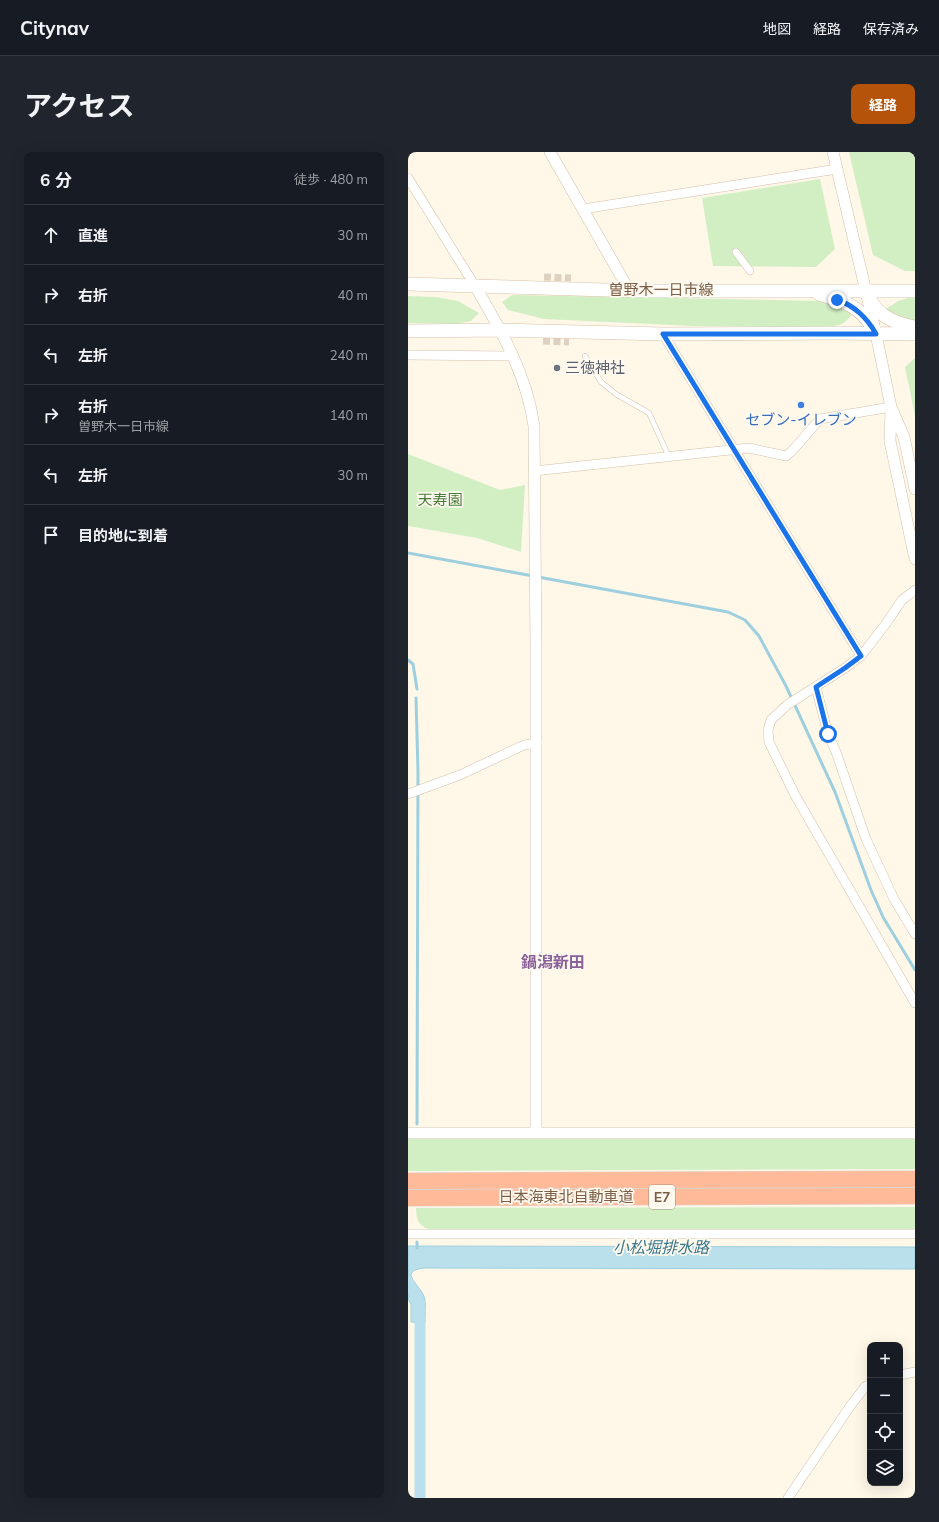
<!DOCTYPE html>
<html lang="ja">
<meta charset="utf-8">
<style>
body{margin:0;font-family:Mulish,"Noto Sans JP",sans-serif;background:#20242c;color:#f1f3f6}
.controls{position:absolute;right:12px;bottom:12px;display:grid;overflow:hidden;border-radius:8px;box-shadow:0 4px 16px #0002}
.controls button{width:36px;height:36px;display:grid;place-items:center;padding:0;border:0;border-bottom:1px solid #363941;background:#171b24;color:#f1f3f6;font:20px sans-serif}
.stop{position:absolute;width:12px;height:12px;margin:-9px;border:3px solid #1a73e8;border-radius:50%;background:#fff}
.stop.end{background:#1a73e8;border-color:#fff;box-shadow:0 1px 4px #0008}
.list{margin:0;padding:0;list-style:none}
h2{display:flex;justify-content:space-between;align-items:center;height:52px;margin:0;padding:0 16px;font-size:17px}
h2 small{font-size:13px;font-weight:400;color:#9ea1a6}
.list li{display:grid;grid-template-columns:26px 1fr auto;gap:12px;align-items:center;box-sizing:border-box;height:60px;padding:0 16px;border-top:1px solid #363941}
.list b{display:block;font-size:15px;white-space:nowrap}
.list p{margin:0;font-size:13px;white-space:nowrap;color:#9ea1a6}
.list em{font-size:13px;font-style:normal;color:#9ea1a6}
.icon{flex:none;width:22px;height:22px;fill:none;stroke:currentColor;stroke-width:2;stroke-linecap:round;stroke-linejoin:round}
.map{position:relative;flex:none;width:507px;height:1346px;overflow:hidden;border-radius:8px}
header{display:flex;align-items:center;gap:24px;box-sizing:border-box;height:56px;padding:0 20px;background:#171b24;border-bottom:1px solid #363941}
header strong{font-size:19px}
nav{display:flex;gap:22px;margin-inline-start:auto;font-size:14px}
.intro{display:flex;align-items:center;justify-content:space-between;box-sizing:border-box;height:96px;padding:0 24px}
h1{margin:0;font-size:28px}
.button{padding:10px 18px;border-radius:8px;background:#b45309;color:#fff;font-size:14px;font-weight:700}
main{display:flex;gap:24px;padding:0 24px}
aside{flex:1;background:#171b24;border-radius:8px;box-shadow:0 4px 16px #0002}
.map>svg:first-child{display:block}
.green{fill:#d2efc4}
.water{fill:#b9e0eb;stroke:#9ecfde}
.lines{fill:none;stroke-linecap:round;stroke-linejoin:round}
.stream{stroke:#9ecfde;stroke-width:3}
.canal{stroke:#b9e0eb;stroke-width:11}
.pedestrian-tunnel{stroke:#ded1c0;stroke-width:7;stroke-dasharray:7 3.5;stroke-linecap:butt}
.service-casing{stroke:#d3c0ab;stroke-width:5.5}
.pedestrian-casing{stroke:#d3c0ab;stroke-width:8}
.minor-casing{stroke:#d3c0ab;stroke-width:10}
.tertiary-casing{stroke:#d3c0ab;stroke-width:12}
.secondary-casing{stroke:#d7c1a9;stroke-width:14}
.motorway-casing{stroke:#ddd5cf;stroke-width:17}
.service{stroke:#fff;stroke-width:4.5}
.pedestrian{stroke:#fff;stroke-width:7}
.minor{stroke:#fff;stroke-width:9}
.tertiary{stroke:#fff;stroke-width:11}
.secondary{stroke:#fff;stroke-width:13}
.motorway{stroke:#fb9;stroke-width:16}
.route{stroke:#1a73e8;stroke-width:5}
.worship-dot{fill:#6b7280;stroke:#fffaf0;stroke-width:1.5}
.shop-dot{fill:#3f7fe0;stroke:#fffaf0;stroke-width:1.5}
.labels{text-anchor:middle;stroke-width:3.5;stroke-linejoin:round;paint-order:stroke}
.shield{fill:#fffaf0;stroke:#a48e7a;stroke-width:1}
.shield-label{font-size:14px;font-weight:bold;fill:#7d5f48}
.street-label{font-size:15px;fill:#7d5f48;stroke:#fffaf0}
.worship-label{font-size:15px;fill:#5b616d;stroke:#fffaf0;text-anchor:start}
.shop-label{font-size:15px;fill:#366cbe;stroke:#fffaf0}
.park-label{font-size:15px;fill:#4a7d3c;stroke:#fffaf0}
.neighbourhood-label{font-size:16px;font-weight:bold;fill:#8a6099;stroke:#fffaf0}
.water-label{font-size:16px;font-style:italic;fill:#3b778b;stroke:#fffaf0}
</style>
<header>
<strong>Citynav</strong>
<nav><a>地図</a><a>経路</a><a>保存済み</a></nav>
</header>
<div class="intro"><h1>アクセス</h1><a class="button">経路</a></div>
<main>
<aside>
<h2>6 分<small>徒歩 · 480 m</small></h2>
<ul class="list">
<li><svg class="icon" aria-label="ahead" viewBox="0 0 24 24"><path d="M12 20V5M6 11l6-6 6 6"/></svg><div><b>直進</b></div><em>30 m</em></li>
<li><svg class="icon" aria-label="right" viewBox="0 0 24 24"><path d="M7 20v-9h11M14 6l5 5-5 5"/></svg><div><b>右折</b></div><em>40 m</em></li>
<li><svg class="icon" aria-label="left" viewBox="0 0 24 24"><path d="M17 20v-9H6M10 6l-5 5 5 5"/></svg><div><b>左折</b></div><em>240 m</em></li>
<li><svg class="icon" aria-label="right" viewBox="0 0 24 24"><path d="M7 20v-9h11M14 6l5 5-5 5"/></svg><div><b>右折</b><p>曽野木一日市線</p></div><em>140 m</em></li>
<li><svg class="icon" aria-label="left" viewBox="0 0 24 24"><path d="M17 20v-9H6M10 6l-5 5 5 5"/></svg><div><b>左折</b></div><em>30 m</em></li>
<li><svg class="icon" aria-label="arrive" viewBox="0 0 24 24"><path d="M6 21V4h12l-3 4 3 4H6"/></svg><div><b>目的地に到着</b></div></li>
</ul>
</aside>
<div class="map">
<svg width="507" height="1346" viewBox="0 0 507 1346">
<rect width="100%" height="100%" fill="#fff7e8"/>
<!-- green -->
<path class="green" d="M441,0H507V119H497L465,103Z
M412,27L427,97L408,115L305,114L294,46Z
M104,143L416,149L433,152L444,162C436,173 433,173 420,175L285,174L136,167L100,158L94,150Z
M0,144L28,145L50,149L71,161L63,169L48,172L0,171Z
M503,145H507V172L490,168L478,157L490,149Z
M507,206V264L497,215Z
M0,302L92,338L117,333L113,400L69,386L0,374Z
M507,984V1017L0,1019V987Z
M507,1055V1078H25C12,1076 8,1069 8,1056Z"/>
<!-- water -->
<path class="water" d="M0,1094L507,1095V1117L16,1116C11,1117 4,1117 3,1123C3,1127 13,1138 15,1142C19,1150 17,1161 17,1171L3,1170V1152L0,1147Z"/>
<g class="lines">
<!-- stream -->
<path class="stream" d="M0,401L125,424
M130,425L320,460L337,468L351,484L378,534L427,640L463,738L475,765L507,818
M0,508L5,512L9,537
M8,546L10,620L9,972
M9,1096V1090"/>
<!-- canal -->
<path class="canal" d="M0,1130L9,1146L12,1155V1346"/>
<!-- pedestrian-tunnel -->
<path class="pedestrian-tunnel" d="M136,125L163,126
M135,189L161,190"/>
<defs>
<path id="service" d="M177,204L193,230L208,242L241,261L261,305"/>
<path id="pedestrian" d="M328,100L342,119"/>
<path id="minor" d="M0,26L67,134
M175,57L429,17
M255,182L453,504
M0,203L105,204
M126,319L341,296L378,304L383,300L412,267L483,255
M507,438L494,448L477,473L453,504L437,516L379,553L363,568L360,578L361,590L387,643L507,851
M408,535L420,582L428,600L458,687L486,747L507,782
M0,642L52,623L116,593L129,591
M0,1082H507
M492,1223L507,1220
M380,1346L443,1253L457,1235L462,1233"/>
<path id="tertiary" d="M142,0L221,138
M425,0L468,182L483,255L496,285L507,337
M67,134C93,178 119,223 126,274L128,494V981
M483,258L482,289L507,407
M0,981H507"/>
<path id="secondary" d="M0,132L231,139H507
M458,139C466,162 484,171 507,175
M411,142C420,145 429,147 438,151C451,157 462,169 468,182
M0,179L93,178L255,182L428,181L507,182"/>
<path id="motorway" d="M0,1029L507,1027
M0,1046L507,1044"/>
</defs>
<!-- service casing -->
<use href="#service" class="service-casing"/>
<!-- pedestrian casing -->
<use href="#pedestrian" class="pedestrian-casing"/>
<!-- minor casing -->
<use href="#minor" class="minor-casing"/>
<!-- tertiary casing -->
<use href="#tertiary" class="tertiary-casing"/>
<!-- secondary casing -->
<use href="#secondary" class="secondary-casing"/>
<!-- motorway casing -->
<use href="#motorway" class="motorway-casing"/>
<!-- service -->
<use href="#service" class="service"/>
<!-- pedestrian -->
<use href="#pedestrian" class="pedestrian"/>
<!-- minor -->
<use href="#minor" class="minor"/>
<!-- tertiary -->
<use href="#tertiary" class="tertiary"/>
<!-- secondary -->
<use href="#secondary" class="secondary"/>
<!-- motorway -->
<use href="#motorway" class="motorway"/>
</g>
<g class="lines">
<!-- route -->
<path class="route" d="M420,582L408,535L437,516L453,504L255,182H468C460,167 446,153 429,148"/>
</g>
<!-- markers -->
<circle class="worship-dot" cx="149" cy="216" r="4"/>
<circle class="shop-dot" cx="393" cy="253" r="4"/>
<g class="labels">
<!-- shield labels -->
<rect class="shield" x="241" y="1033" width="26" height="24" rx="3"/>
<g class="shield-label">
<text x="254" y="1050">E7</text>
</g>
<!-- street labels -->
<g class="street-label">
<text x="253" y="143">曽野木一日市線</text>
<text x="158" y="1050">日本海東北自動車道</text>
</g>
<!-- worship labels -->
<g class="worship-label">
<text x="157" y="221">三徳神社</text>
</g>
<!-- shop labels -->
<g class="shop-label">
<text x="393" y="273">セブン-イレブン</text>
</g>
<!-- park labels -->
<g class="park-label">
<text x="32" y="353">天寿園</text>
</g>
<!-- neighbourhood labels -->
<g class="neighbourhood-label">
<text x="145" y="816">鍋潟新田</text>
</g>
<!-- water labels -->
<g class="water-label">
<text x="253" y="1101">小松堀排水路</text>
</g>
</g>
</svg>
<div class="controls">
<button>+</button>
<button>−</button>
<button><svg class="icon" aria-label="locate" viewBox="0 0 24 24"><circle cx="12" cy="12" r="6"/><path d="M12 2v4M12 18v4M2 12h4M18 12h4"/></svg></button>
<button><svg class="icon" aria-label="layers" viewBox="0 0 24 24"><path d="M12 4l9 5-9 5-9-5zM3 14l9 5 9-5"/></svg></button>
</div>
<div class="stop" style="left:420px;top:582px"></div>
<div class="stop end" style="left:429px;top:148px"></div>
</div>
</main>
